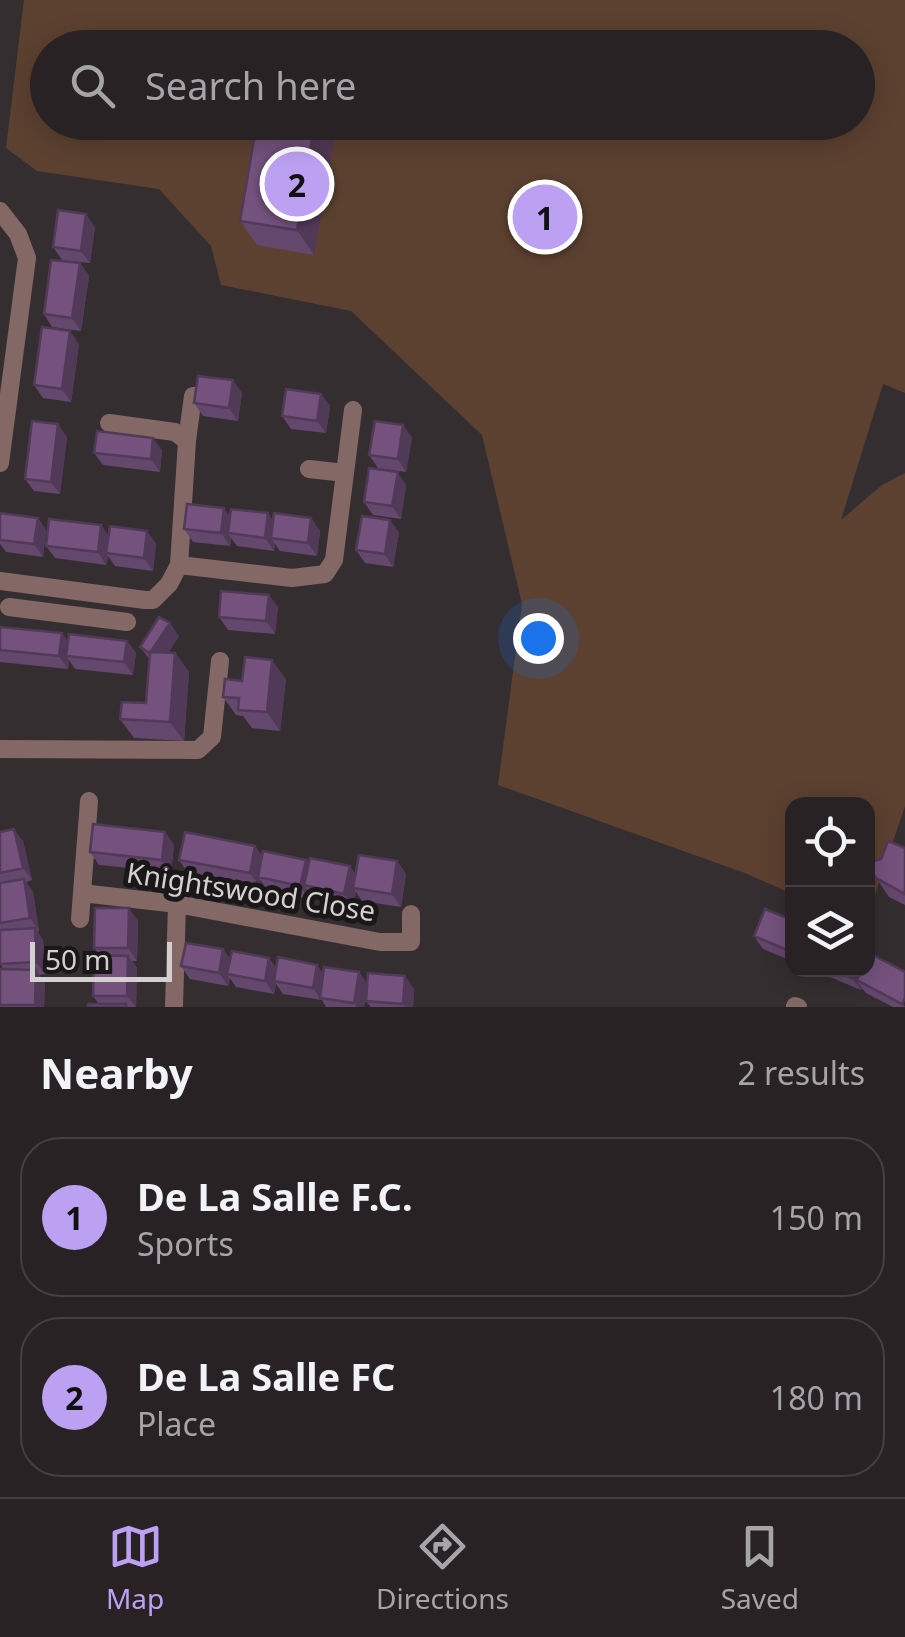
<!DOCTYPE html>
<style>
body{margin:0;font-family:"Noto Sans",sans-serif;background:#302a2d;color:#f1f3f6}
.controls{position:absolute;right:30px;bottom:30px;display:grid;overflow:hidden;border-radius:20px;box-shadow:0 5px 25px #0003}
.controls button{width:90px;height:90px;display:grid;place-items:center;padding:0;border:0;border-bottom:2px solid #443f42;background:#282225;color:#f1f3f6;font:50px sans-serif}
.scale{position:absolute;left:30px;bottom:25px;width:142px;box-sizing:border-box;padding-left:10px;border:5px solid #d4d0d1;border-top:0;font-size:28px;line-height:35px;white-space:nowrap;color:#d4d0d1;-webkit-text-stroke:8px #1a1719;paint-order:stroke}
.you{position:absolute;left:538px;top:638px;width:35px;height:35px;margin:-25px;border:8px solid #fff;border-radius:50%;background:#1a73e8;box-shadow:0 0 0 15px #1a73e833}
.badge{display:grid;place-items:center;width:65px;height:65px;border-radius:50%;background:#bca0f2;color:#111;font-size:32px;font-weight:700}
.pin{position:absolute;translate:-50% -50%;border:5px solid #fff;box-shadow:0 2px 10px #0006}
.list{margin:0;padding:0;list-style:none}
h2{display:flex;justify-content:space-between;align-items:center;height:130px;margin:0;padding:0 40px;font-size:42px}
h2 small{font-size:32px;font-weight:400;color:#a5a4a7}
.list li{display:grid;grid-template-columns:65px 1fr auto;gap:30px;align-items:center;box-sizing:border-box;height:160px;margin:0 20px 20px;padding:0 20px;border:2px solid #443f42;border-radius:40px}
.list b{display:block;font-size:38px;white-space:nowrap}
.list p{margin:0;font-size:32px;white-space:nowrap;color:#a5a4a7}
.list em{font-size:32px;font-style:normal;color:#a5a4a7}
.icon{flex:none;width:55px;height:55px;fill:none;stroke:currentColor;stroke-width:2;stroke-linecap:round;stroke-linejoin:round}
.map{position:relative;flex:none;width:905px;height:1007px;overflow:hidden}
.search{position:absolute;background:#282225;box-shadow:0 5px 25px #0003;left:30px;right:30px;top:30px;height:110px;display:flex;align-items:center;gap:25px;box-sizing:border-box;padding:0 35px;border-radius:55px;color:#a5a4a7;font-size:38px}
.sheet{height:490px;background:#282225}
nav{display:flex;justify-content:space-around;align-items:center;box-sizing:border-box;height:140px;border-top:2px solid #443f42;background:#282225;font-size:28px;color:#a5a4a7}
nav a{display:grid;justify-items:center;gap:5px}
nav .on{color:#bca0f2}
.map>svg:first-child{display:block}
.green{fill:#5c4130;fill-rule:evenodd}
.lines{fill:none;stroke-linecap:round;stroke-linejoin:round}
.minor{stroke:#836866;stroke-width:18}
.wall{fill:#64476c}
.shaded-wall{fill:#513958}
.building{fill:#74527d;stroke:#513958;stroke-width:2.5}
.labels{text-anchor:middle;stroke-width:10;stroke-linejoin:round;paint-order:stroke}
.street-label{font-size:28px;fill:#d4d0d1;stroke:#1a1719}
</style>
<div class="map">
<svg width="905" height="1007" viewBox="0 0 905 1007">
<rect width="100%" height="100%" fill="#352e31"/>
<!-- green -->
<path class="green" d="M24,0H905V393L883,384L841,520L882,485L905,473V806L868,915V804H792V894L745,873L498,785L522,604L482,435L351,311L221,285L211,246L159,189L37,171L6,148ZM48,48H858V122H48Z"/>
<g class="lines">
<!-- minor -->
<path class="minor" d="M0,211L18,234L27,258L0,463
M187,441L193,396
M309,469L345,473
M179,565L292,578L325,574L334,560L353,410
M0,581L145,600H153L169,584L179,565L187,441L175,432L109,423
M9,607L127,622
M0,749L198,750L212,737L220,661
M82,893L177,904L380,942H411V914
M80,919L89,801
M795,1006L798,1007
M174,1007L177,904"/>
</g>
<!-- wall -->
<path class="wall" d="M257,122L314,255L257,245L240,221Z
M95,227L90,263L62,260L53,247Z
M80,263L89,276L81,331L52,327L44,314Z
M79,344L71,402L43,398L34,385Z
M242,393L238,421L203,416L194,403Z
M321,394L330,406L326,433L291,429L282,416Z
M403,425L412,438L406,472L378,468L369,455Z
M67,437L60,494L34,491L25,479Z
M162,450L160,472L103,465L94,453Z
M406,485L401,519L373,515L364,502Z
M0,513L38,518L46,530L43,557L6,552L0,544Z
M230,517L273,520L311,518L320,531L317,556L280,551L275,544L274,551L237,546L231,538L230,546L193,542L184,529Z
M390,520L399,533L393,567L365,563L356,550Z
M101,525L108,536L147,531L156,544L153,571L115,566L108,556L106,565L55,558L46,546Z
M278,607L275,634L228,630L219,617Z
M0,627L62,633L68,642L127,641L136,653L133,675L75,669L69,660L68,669L0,662Z
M179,636L168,653H175L189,672L184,741L134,738L120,719L146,703L150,660L140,647Z
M286,679L280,731L252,728L243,716L236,715L223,697L242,681Z
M0,832L23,841L32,880L26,882L33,892L39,931L37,932L43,940L45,974L39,975L45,983L44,1007H0V969L4,970L0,964Z
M165,832L174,845L171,872L99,865L90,852Z
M255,846L262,856L306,860L309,864L356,874L397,861L406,874L401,907L362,901L356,892L353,906L313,898L310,894L309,899L267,890L260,880L259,886L188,873L179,860Z
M905,848V905L889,897L868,866Z
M792,920V961L763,949L754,936Z
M138,921L137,961H132L137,968L136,1007H88L99,1004L93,996L99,955L94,948Z
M223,949L230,959L269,958L276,968L317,965L323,974L368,985L414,989L413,1007H371L366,1001L368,985L364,1007H326L322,1000L283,994L276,984L274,994L236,987L230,978L228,986L190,979L181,966Z
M868,957V958L905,1007H893L866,993L862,988L861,990L813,970H868Z"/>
<!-- shaded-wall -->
<path class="shaded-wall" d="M315,122H337L314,255L297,230Z
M86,214L95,227L90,263L81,251Z
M80,263L89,276L81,331L72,318Z
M70,331L79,344L71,402L62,389Z
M233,380L242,393L238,421L229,408Z
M321,394L330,406L326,433L317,421Z
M58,424L67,437L60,494L51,482Z
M403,425L412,438L406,472L398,459Z
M153,438L162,450L160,472L151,459Z
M398,472L406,485L401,519L392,506Z
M224,508L233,521L228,533L231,538L230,546L221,533Z
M268,513L277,526L271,538L275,544L274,551L265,538Z
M38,518L46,530L43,557L34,544Z
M311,518L320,531L317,556L308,543Z
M390,520L399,533L393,567L385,554Z
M101,525L110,538L106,553L108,556L106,565L98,552Z
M147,531L156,544L153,571L144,558Z
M269,595L278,607L275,634L266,621Z
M170,623L179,636L159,666L150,653Z
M62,633L71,646L66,656L69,660L68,669L59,656Z
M127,641L136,653L133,675L124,662Z
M175,653L189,672L184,741L170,722Z
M272,660L286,679L280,731L267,712Z
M14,829L23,841L32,880L23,868Z
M165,832L174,845L171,872L162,860Z
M255,846L264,859L258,877L260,880L259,886L250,873Z
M306,860L315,872L304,885L310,894L309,899L300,886Z
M397,861L406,874L401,907L392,894Z
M350,866L359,879L353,888L356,892L353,906L344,894Z
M24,879L33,892L39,931L30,918Z
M129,908L138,921L137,961L128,948Z
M35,928L43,940L45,974L36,962Z
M223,949L232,962L227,974L229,978L228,986L219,973Z
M128,956L137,968L136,1007L127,996Z
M868,957L872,963L864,984L857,980L862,988L861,990L852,978L855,970H868Z
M269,958L278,970L274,981L276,984L274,994L265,981Z
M317,965L326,978L320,998L322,1001L313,988Z
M36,970L45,983L44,1007H37L35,1005Z
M359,972L368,985L364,1007H357L354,1003Z
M405,976L414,989L413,1007H406L403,1004Z"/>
<!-- building -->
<path class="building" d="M257,122H315L297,230L240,221Z
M58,210L86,214L81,251L53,247Z
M51,260L80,263L72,318L44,314Z
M42,327L70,331L62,389L34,385Z
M198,376L233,380L229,408L194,403Z
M286,389L321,394L317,421L282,416Z
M32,421L58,424L51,482L25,479Z
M375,421L403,425L398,459L369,455Z
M97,431L153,438L151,459L94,453Z
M369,468L398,472L392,506L364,502Z
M187,504L224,508L221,533L184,529Z
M231,509L268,513L265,538L228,533Z
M0,513L38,518L34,544L0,540Z
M274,513L311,518L308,543L271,538Z
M362,516L390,520L385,554L356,550Z
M49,519L101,525L98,552L46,546Z
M110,526L147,531L144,558L106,553Z
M221,591L269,595L266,621L219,617Z
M159,617L170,623L150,653L140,647Z
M0,627L62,633L59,656L0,650Z
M69,634L127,641L124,662L66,656Z
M150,652L175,653L170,722L120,719L122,702L146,703Z
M245,657L272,660L267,712L238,710L239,698L223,697L225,679L242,681Z
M93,824L165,832L162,860L90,852Z
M14,829L23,868L0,873V832Z
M185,832L255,846L250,873L179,860Z
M888,841L905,848V894L876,878L868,866V863L881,859Z
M263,851L306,860L300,886L258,877Z
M359,855L397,861L392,894L353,888Z
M310,858L350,866L344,894L304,885Z
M24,879L30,918L0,923V883Z
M95,908H129L128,948H94Z
M765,909L792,920V952L754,936Z
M35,928L36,962L0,964V930Z
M186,943L223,949L219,973L181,966Z
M232,951L269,958L265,981L227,974Z
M871,954L905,972V998L902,1004L857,980L862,970H868V960Z
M94,955L128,956L127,996H93Z
M278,957L317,965L313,988L274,981Z
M324,967L359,972L354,1003L320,998Z
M0,969L36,970L35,1005H0Z
M832,970H855L852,978Z
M368,973L405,976L403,1004L366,1001Z
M88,1004H126V1007H88Z"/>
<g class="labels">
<!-- street labels -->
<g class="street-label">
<text transform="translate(251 892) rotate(9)" y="10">Knightswood Close</text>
</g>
</g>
</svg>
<div class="controls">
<button><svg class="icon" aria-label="locate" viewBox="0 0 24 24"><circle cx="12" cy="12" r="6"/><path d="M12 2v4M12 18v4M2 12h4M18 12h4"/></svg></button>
<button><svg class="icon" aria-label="layers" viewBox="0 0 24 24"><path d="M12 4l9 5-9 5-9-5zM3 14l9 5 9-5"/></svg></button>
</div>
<div class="scale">50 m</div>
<div class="you"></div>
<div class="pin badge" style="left:545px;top:217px">1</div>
<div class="pin badge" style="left:297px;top:184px">2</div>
<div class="search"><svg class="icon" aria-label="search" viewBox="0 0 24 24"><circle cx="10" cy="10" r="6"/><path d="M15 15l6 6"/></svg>Search here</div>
</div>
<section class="sheet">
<h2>Nearby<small>2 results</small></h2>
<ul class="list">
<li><span class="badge">1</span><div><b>De La Salle F.C.</b><p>Sports</p></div><em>150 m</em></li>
<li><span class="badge">2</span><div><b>De La Salle FC</b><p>Place</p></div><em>180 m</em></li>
</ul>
</section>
<nav>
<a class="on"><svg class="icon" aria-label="map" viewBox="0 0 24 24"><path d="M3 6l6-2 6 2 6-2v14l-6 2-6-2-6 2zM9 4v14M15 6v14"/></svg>Map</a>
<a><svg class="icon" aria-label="directions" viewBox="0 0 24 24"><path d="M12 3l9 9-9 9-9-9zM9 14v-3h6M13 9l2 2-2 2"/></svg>Directions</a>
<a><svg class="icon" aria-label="saved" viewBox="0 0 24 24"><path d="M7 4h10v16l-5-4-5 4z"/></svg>Saved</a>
</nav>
